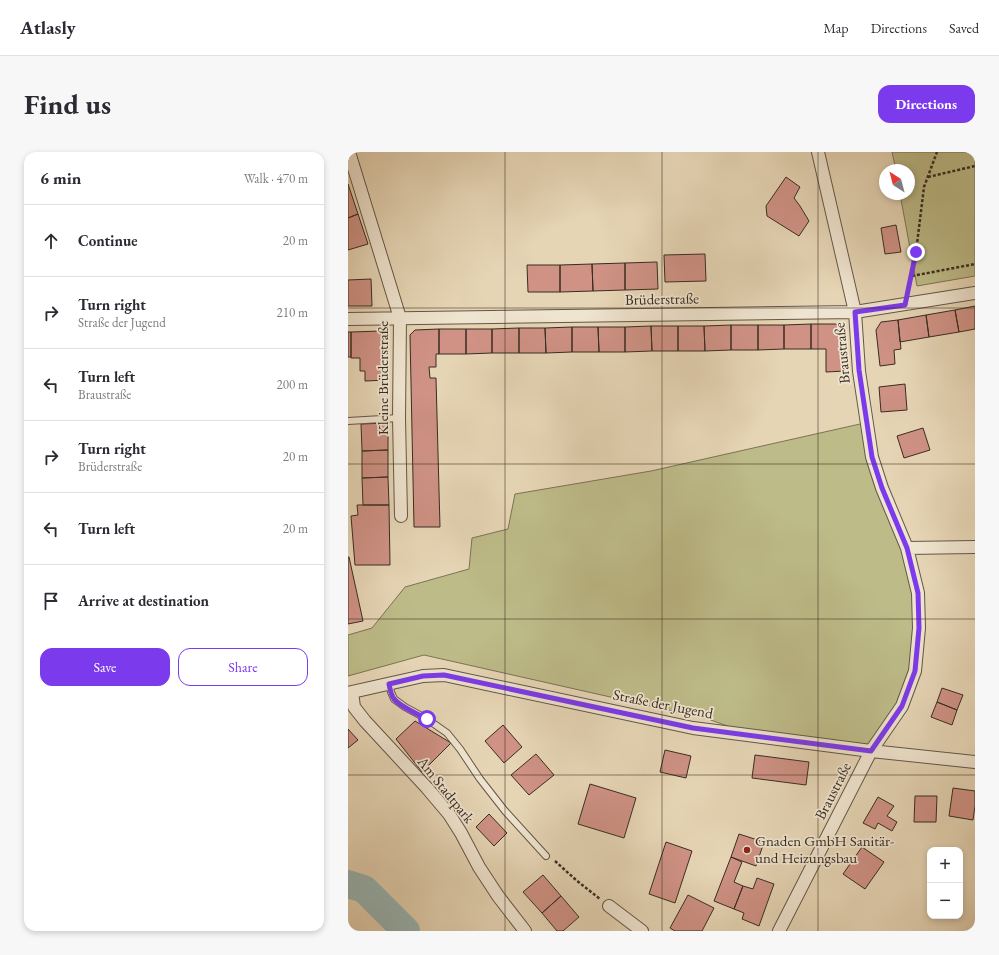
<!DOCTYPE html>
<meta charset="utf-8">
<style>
body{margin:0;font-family:"EB Garamond",serif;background:#f7f7f7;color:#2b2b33}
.controls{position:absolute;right:12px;bottom:12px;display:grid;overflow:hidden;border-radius:8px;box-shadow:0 2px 6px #0003}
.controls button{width:36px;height:36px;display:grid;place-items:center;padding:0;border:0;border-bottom:1px solid #e1e1e2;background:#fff;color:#2b2b33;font:20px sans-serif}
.compass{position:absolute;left:531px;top:12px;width:36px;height:36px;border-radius:50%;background:#fff;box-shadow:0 2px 6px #0003;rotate:324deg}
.stop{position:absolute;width:12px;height:12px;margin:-9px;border:3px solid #7c3aed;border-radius:50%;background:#fff}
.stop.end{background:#7c3aed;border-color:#fff;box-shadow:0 1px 4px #0008}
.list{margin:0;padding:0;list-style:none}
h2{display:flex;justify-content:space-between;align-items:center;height:52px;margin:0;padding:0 16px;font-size:17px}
h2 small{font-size:13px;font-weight:400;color:#7c7c81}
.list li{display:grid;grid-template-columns:26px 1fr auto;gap:12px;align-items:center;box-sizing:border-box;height:72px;padding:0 16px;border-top:1px solid #e1e1e2}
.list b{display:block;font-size:15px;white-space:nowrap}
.list p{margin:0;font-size:13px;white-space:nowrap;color:#7c7c81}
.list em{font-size:13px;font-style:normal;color:#7c7c81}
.actions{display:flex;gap:8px;padding:12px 16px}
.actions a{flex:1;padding:9px 0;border:1px solid #7c3aed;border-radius:12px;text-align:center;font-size:14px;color:#7c3aed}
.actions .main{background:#7c3aed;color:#fff}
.icon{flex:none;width:22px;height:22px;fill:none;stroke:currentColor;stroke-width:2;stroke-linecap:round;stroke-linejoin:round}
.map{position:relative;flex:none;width:627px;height:779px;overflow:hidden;border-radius:12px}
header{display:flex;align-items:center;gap:24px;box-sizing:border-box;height:56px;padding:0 20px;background:#fff;border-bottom:1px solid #e1e1e2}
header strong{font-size:19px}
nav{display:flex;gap:22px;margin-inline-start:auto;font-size:14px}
.intro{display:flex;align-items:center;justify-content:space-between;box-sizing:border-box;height:96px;padding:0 24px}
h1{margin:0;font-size:28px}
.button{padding:10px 18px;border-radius:12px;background:#7c3aed;color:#fff;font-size:14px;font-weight:700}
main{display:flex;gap:24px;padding:0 24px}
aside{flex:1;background:#fff;border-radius:12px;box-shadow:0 2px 6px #0003}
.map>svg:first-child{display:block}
.green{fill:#bdbb88;stroke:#7a7456}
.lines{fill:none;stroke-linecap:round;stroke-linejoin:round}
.river{stroke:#99b7b6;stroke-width:28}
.building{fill:#cf9285;stroke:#382d23}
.lane-casing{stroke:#645748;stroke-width:8}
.street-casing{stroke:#645748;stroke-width:14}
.path{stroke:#382d23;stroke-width:2.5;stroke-dasharray:3 2;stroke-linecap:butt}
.lane{stroke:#efe4cf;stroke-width:6}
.street{stroke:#efe4cf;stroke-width:12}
.route{stroke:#7c3aed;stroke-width:5}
.grid{fill:none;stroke:#382d23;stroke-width:1;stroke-opacity:0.55}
.poi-dot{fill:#8f2418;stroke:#efe4cf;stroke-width:1.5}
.labels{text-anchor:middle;stroke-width:3.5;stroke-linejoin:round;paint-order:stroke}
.street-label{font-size:15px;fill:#382d23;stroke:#efe4cf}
.poi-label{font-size:15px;fill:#382d23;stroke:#efe4cf;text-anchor:start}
</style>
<header>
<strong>Atlasly</strong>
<nav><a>Map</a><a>Directions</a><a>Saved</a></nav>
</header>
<div class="intro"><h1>Find us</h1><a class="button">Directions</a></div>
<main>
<aside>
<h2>6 min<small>Walk · 470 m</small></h2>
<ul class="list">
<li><svg class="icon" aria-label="ahead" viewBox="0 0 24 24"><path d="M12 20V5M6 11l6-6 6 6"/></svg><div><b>Continue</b></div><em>20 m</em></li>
<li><svg class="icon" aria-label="right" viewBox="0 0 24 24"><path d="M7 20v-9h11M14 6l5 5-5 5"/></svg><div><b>Turn right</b><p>Straße der Jugend</p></div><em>210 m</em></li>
<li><svg class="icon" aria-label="left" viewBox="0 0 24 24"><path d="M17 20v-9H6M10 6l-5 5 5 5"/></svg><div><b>Turn left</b><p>Braustraße</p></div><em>200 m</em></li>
<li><svg class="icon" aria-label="right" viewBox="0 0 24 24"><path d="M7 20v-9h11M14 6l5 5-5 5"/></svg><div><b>Turn right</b><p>Brüderstraße</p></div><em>20 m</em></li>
<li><svg class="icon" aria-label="left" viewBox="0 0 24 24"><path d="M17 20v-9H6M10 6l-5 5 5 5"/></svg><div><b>Turn left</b></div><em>20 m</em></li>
<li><svg class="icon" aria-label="arrive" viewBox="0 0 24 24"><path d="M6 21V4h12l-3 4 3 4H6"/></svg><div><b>Arrive at destination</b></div></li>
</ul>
<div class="actions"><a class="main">Save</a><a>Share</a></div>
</aside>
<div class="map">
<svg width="627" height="779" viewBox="0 0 627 779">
<rect width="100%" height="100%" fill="#e6d5b5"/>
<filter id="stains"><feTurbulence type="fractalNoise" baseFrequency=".005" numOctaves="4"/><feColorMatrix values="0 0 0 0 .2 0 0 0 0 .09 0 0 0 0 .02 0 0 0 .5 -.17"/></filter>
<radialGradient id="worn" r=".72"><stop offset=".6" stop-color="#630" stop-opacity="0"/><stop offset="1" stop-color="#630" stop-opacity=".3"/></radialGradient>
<!-- green -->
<path class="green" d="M544,0H627V124L569,134L552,42H561V18H548Z
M512,272L520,273L570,441L567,519L523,599L407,584L360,567L76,503L0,524V483L24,476L57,435L121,417L124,386L160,377L167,342L303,319Z"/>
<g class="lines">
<!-- river -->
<path class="river" d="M0,732L16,737L58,779"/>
</g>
<!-- building -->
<path class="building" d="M438,25L452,35L446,46L452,54L461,69L451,84L419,64L418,54Z
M0,32L10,62L0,66Z
M10,62L20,92L0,98V66Z
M548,73L553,100L537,102L533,76Z
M357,102L358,129L317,130L316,103Z
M309,110L310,137L277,138V111Z
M277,111V138L245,139L244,112Z
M244,112L245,139L212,140V113Z
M179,113H212V140H180Z
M23,127L24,154H0V128Z
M627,154V177L611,180L607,158Z
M607,158L611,180L581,185L578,163Z
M578,163L581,185L552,190L550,168Z
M550,168L553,197L546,198L547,212L532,214L528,178L533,170Z
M463,172H488L496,180L497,219L478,220V197H463Z
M463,172V197H436V173Z
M383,173H410V198H383Z
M383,173V198L357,199L356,174Z
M410,173H436V197L410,198Z
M303,174H330V199H304Z
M303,174L304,199L277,200V175Z
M330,174H356L357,199H330Z
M224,175H250L251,200H224Z
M224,175V200L198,201L197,176Z
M250,175H277V200H251Z
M171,176H197L198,201H171Z
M171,176V201H144V177Z
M91,177V202H88V215H81L82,226H88L92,375H66L62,183L67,178Z
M91,177H118V202H91Z
M118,177H144V201L118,202Z
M33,179L39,185L40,228L17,229V219H12V206H3V180Z
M0,180H3V205H0Z
M557,232L559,258L533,260L531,235Z
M40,271V298L14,299L13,272Z
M575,276L582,298L556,306L549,284Z
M40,298V325L14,326V299Z
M40,325L41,353H15L14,326Z
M9,353H41L42,413H7L3,364L10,363Z
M0,405H1L15,469L0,472Z
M594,536L615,543L609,558L589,550Z
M589,550L609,558L604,573L583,565Z
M67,569L103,591L74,620L48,587Z
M155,573L174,595L156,611L137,589Z
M0,577L10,588L0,596Z
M317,598L343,604L338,626L312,620Z
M188,602L206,623L181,643L163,623Z
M407,603L461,610L458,633L404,626Z
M242,632L288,646L276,686L230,672Z
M605,636L627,639V654L625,668L601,664Z
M567,644H589L588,670H566Z
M530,645L546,654L539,664L549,670L544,679L530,671L527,677L515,671Z
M141,662L159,681L146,694L128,675Z
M391,682L416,690L408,714L383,705Z
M318,690L344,699L327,751L301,742Z
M514,695L536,710L517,737L495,722Z
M383,705L394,710L386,730L395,734L386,757L366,749Z
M195,723L213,744L194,761L175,740Z
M409,726L426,732L411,774L394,767L396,761L386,757L395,734L405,737Z
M340,743L366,756L354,779H327L322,776Z
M213,744L231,765L215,779H209L194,761Z"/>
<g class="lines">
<defs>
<path id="lane" d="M0,269L51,266
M41,532L43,540L46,547L57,555L79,567L99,581L112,597L132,627L157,659L198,704"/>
<path id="street" d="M1,0L52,166L51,266L53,364
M0,167L507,160L627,141
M559,396L627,395
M4,540L6,555L17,569L79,636L101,662L113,681L131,715L150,744L177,779
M0,541L75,524L96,523L345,576L523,599L627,610
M261,754L294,779
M431,779L523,599L554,554L567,519L571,476L570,441L559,396L534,336L524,305L511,219L507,160L470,0"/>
</defs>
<!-- lane casing -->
<use href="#lane" class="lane-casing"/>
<!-- street casing -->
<use href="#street" class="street-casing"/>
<!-- path -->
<path class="path" d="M580,25L627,14
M564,124L627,112
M560,139L568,100L576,35L589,0
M207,709L228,728L252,747"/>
<!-- lane -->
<use href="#lane" class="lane"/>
<!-- street -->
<use href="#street" class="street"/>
</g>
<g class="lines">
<!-- route -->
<path class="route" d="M79,567C69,562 53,555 46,547C43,543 42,537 41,532L75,524L96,523L345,576L523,599L554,554L567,519L571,476L570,441L559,396L534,336L524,305L511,218L507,160L557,153L568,100"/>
</g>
<!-- grid -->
<path class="grid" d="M157,0V779M314,0V779M470,0V779M0,156H627M0,312H627M0,467H627M0,623H627"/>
<!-- markers -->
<circle class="poi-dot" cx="399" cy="698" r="4"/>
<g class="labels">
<!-- street labels -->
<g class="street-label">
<text transform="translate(314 147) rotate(-1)" y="5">Brüderstraße</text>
<text transform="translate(494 201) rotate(-95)" y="5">Braustraße</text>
<text transform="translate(35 226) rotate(-90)" y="5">Kleine Brüderstraße</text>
<text transform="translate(315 552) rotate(11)" y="5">Straße der Jugend</text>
<text transform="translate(98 638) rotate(51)" y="5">Am Stadtpark</text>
<text transform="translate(485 639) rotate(-63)" y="5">Braustraße</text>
</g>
<!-- poi labels -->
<g class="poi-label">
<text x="407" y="694">Gnaden GmbH Sanitär-<tspan x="407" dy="17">und Heizungsbau</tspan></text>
</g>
</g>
<rect width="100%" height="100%" filter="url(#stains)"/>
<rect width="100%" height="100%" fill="url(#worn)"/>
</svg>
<div class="controls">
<button>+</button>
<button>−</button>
</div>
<svg class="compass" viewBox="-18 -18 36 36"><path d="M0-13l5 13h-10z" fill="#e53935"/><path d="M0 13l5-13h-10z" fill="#7c7c81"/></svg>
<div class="stop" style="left:79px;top:567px"></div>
<div class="stop end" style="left:568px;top:100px"></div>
</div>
</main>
